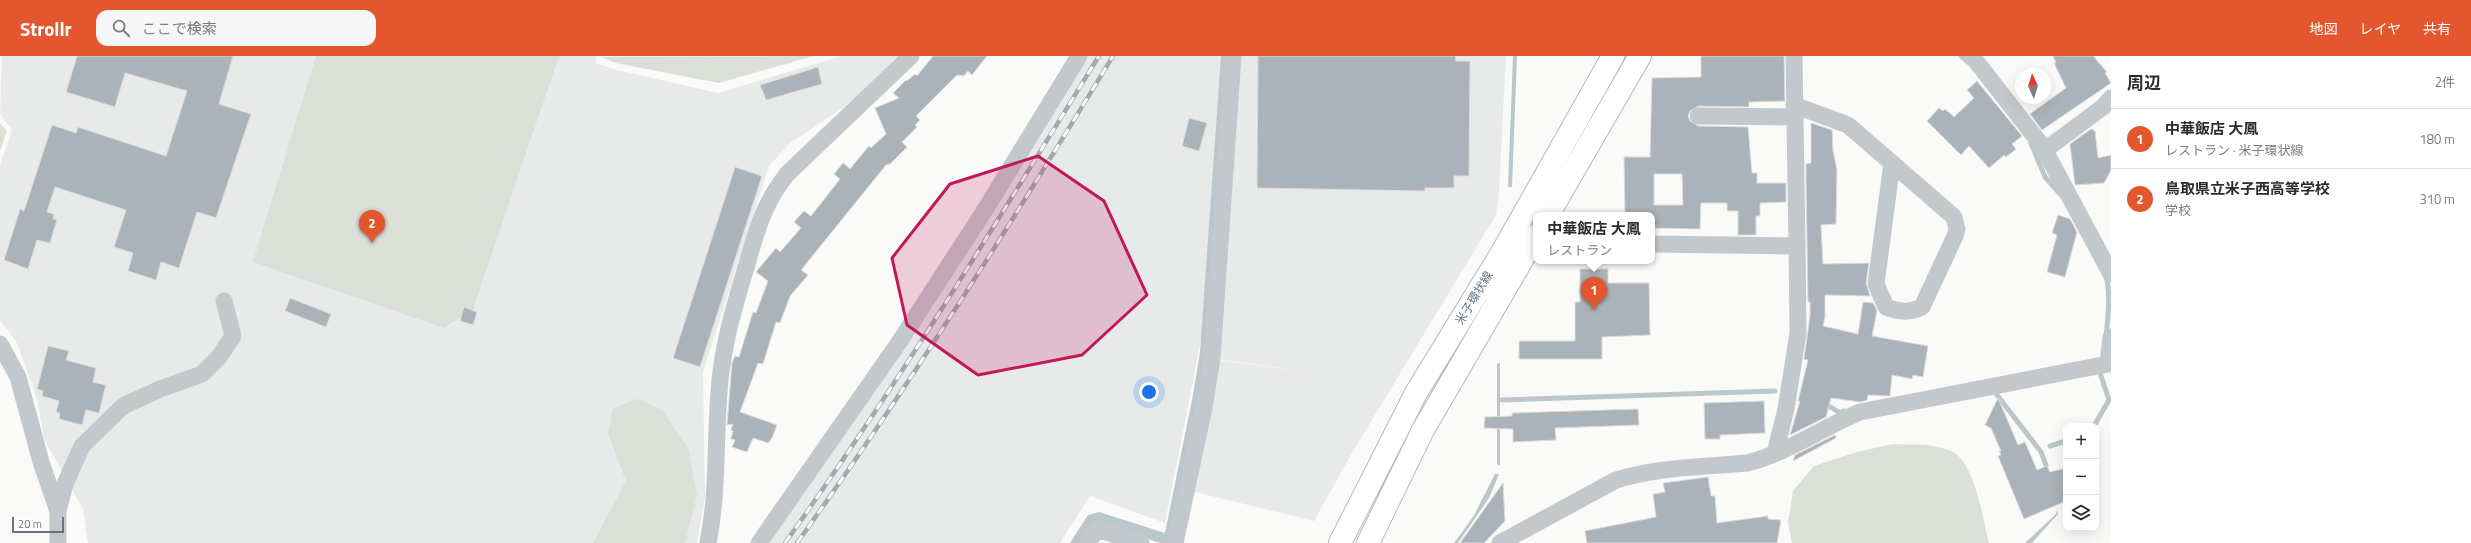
<!DOCTYPE html>
<html lang="ja">
<meta charset="utf-8">
<style>
body{margin:0;font-family:"Titillium Web","Noto Sans JP",sans-serif;background:#f7f7f7;color:#2b2b33}
.controls{position:absolute;right:12px;bottom:12px;display:grid;overflow:hidden;border-radius:8px;box-shadow:0 4px 16px #0002}
.controls button{width:36px;height:36px;display:grid;place-items:center;padding:0;border:0;border-bottom:1px solid #e1e1e2;background:#fff;color:#2b2b33;font:20px sans-serif}
.compass{position:absolute;left:2015px;top:12px;width:36px;height:36px;border-radius:50%;background:#fff;box-shadow:0 4px 16px #0002;rotate:356deg}
.scale{position:absolute;left:12px;bottom:10px;width:52px;box-sizing:border-box;padding-left:4px;border:2px solid #657683;border-top:0;font-size:11px;line-height:14px;white-space:nowrap;color:#657683;-webkit-text-stroke:3px #fff;paint-order:stroke}
.you{position:absolute;left:1149px;top:336px;width:14px;height:14px;margin:-10px;border:3px solid #fff;border-radius:50%;background:#1a73e8;box-shadow:0 0 0 6px #1a73e833}
.badge{display:grid;place-items:center;width:26px;height:26px;border-radius:50%;background:#e4572e;color:#fff;font-size:13px;font-weight:700}
.pin{position:absolute;translate:-50% -33px;filter:drop-shadow(0 1px 2px #0008)}
.pin::after{content:'';position:absolute;top:21px;width:14px;height:12px;background:inherit;clip-path:polygon(0 0,100% 0,50% 100%)}
.popup{position:absolute;left:1533px;top:156px;width:122px;height:52px;box-sizing:border-box;display:grid;place-content:center;border-radius:8px;background:#fff;filter:drop-shadow(0 1px 3px #0005);font-size:13px;white-space:nowrap;color:#7c7c81}
.popup b{font-size:15px;color:#2b2b33}
.popup::after{content:'';position:absolute;left:50%;top:100%;margin-left:-8px;border:8px solid transparent;border-top-color:#fff}
.list{margin:0;padding:0;list-style:none}
h2{display:flex;justify-content:space-between;align-items:center;height:52px;margin:0;padding:0 16px;font-size:17px}
h2 small{font-size:13px;font-weight:400;color:#7c7c81}
.list li{display:grid;grid-template-columns:26px 1fr auto;gap:12px;align-items:center;box-sizing:border-box;height:60px;padding:0 16px;border-top:1px solid #e1e1e2}
.list b{display:block;font-size:15px;white-space:nowrap}
.list p{margin:0;font-size:13px;white-space:nowrap;color:#7c7c81}
.list em{font-size:13px;font-style:normal;color:#7c7c81}
.icon{flex:none;width:22px;height:22px;fill:none;stroke:currentColor;stroke-width:2;stroke-linecap:round;stroke-linejoin:round}
.map{position:relative;flex:none;width:2111px;height:487px;overflow:hidden}
header{display:flex;align-items:center;gap:24px;box-sizing:border-box;height:56px;padding:0 20px;background:#e4572e;color:#fff}
header strong{font-size:19px}
nav{display:flex;gap:22px;margin-inline-start:auto;font-size:14px}
.search{width:280px;height:36px;background:#f7f7f7;display:flex;align-items:center;gap:10px;box-sizing:border-box;padding:0 14px;border-radius:12px;color:#7c7c81;font-size:15px}
main{display:flex}
aside{flex:1;background:#fff}
.map>svg:first-child{display:block}
.built{fill:#e8e9e9}
.green{fill:#dadfd7}
.water{fill:#bbc7cb}
.lines{fill:none;stroke-linecap:round;stroke-linejoin:round}
.stream{stroke:#bbc7cb;stroke-width:5}
.building{fill:#aab3b9;stroke:#dcdcda;fill-rule:evenodd}
.major-casing{stroke:#b5babe;stroke-width:24}
.minor{stroke:#c3c8cc;stroke-width:17}
.major{stroke:#fff;stroke-width:22}
.rail-casing{stroke:#a2aab0;stroke-width:4.5}
.rail{stroke:#fff;stroke-width:3;stroke-dasharray:9;stroke-linecap:butt}
.marked{fill:#c2185b;fill-opacity:0.2;stroke:#c2185b;stroke-width:3;stroke-linejoin:round}
.labels{text-anchor:middle;stroke-width:4;stroke-linejoin:round;paint-order:stroke}
.street-label{font-size:12px;fill:#657683;stroke:#fff}
</style>
<header>
<strong>Strollr</strong>
<div class="search"><svg class="icon" aria-label="search" viewBox="0 0 24 24"><circle cx="10" cy="10" r="6"/><path d="M15 15l6 6"/></svg>ここで検索</div>
<nav><a>地図</a><a>レイヤ</a><a>共有</a></nav>
</header>
<main>
<div class="map">
<svg width="2111" height="487" viewBox="0 0 2111 487">
<rect width="100%" height="100%" fill="#fafaf8"/>
<!-- built -->
<path class="built" d="M2,0H596V7L613,13L718,37L842,0H901L844,51L789,88L769,110L703,316L705,440L697,487H88L83,453L44,383L38,346L16,285L0,264V109L12,74L0,58Z
M1087,0H1222L1205,264L1165,467L1090,440L1060,487H769Z
M1236,0H1506L1499,136L1496,159L1352,397L1314,465L1191,435L1217,304L1309,316L1216,303Z"/>
<!-- green -->
<path class="green" d="M316,0H559L473,253L444,272L253,206Z
M813,0L719,27L616,7L601,1Z
M0,67L7,75L0,95Z
M638,343L662,354L688,392L697,439L685,487H593L626,425L608,377L613,352Z
M1893,388C1913,389 1933,387 1951,395C1975,405 1983,464 1989,487H1792L1788,467L1793,435L1814,410L1857,396Z"/>
<!-- water -->
<path class="water" d="M1221,0H1228L1207,303L1171,487H1160L1095,466L1081,487H1070L1088,459L1099,456L1165,477L1193,339L1200,296Z
M1513,0H1517L1512,131H1508Z
M1500,307V410L1497,408V308Z
M1495,418H1499L1489,442L1458,487H1454L1473,461Z
M2057,453L2058,458L2032,487H2025L2056,458Z"/>
<g class="lines">
<!-- stream -->
<path class="stream" d="M1961,0L1968,6
M2031,87L2045,121L2061,139
M2106,220C2111,238 2108,261 2106,281
M1994,335L2041,396L2046,409
M1502,344L1775,335
M1824,347L1840,357L1844,355
M2094,370L2109,344L2100,317
M2050,390L2066,385"/>
</g>
<!-- building -->
<path class="building" d="M77,0H233L219,48L251,58L216,162L197,156L179,212L161,206L156,224L128,215L133,197L114,191L126,154L55,131L47,156L54,158L53,163L57,164L50,187L37,184L28,213L4,204L20,153L24,155L52,69L76,77L78,71L166,100L187,35L125,17L115,51L66,36Z
M933,0H987L972,19L968,15L964,20L957,19L916,60L920,64L915,69L917,71L902,86L907,91L890,108L886,109L801,214L808,219L790,240L780,267L776,266L763,308L758,307L740,356L777,369L772,382L768,387L753,382L747,396L732,391L735,384L731,383L733,375L731,374L733,368L727,369L732,307L735,300L739,301L753,256L756,257L768,225L756,216L776,192L780,196L801,172L794,166L804,155L811,160L840,123L834,118L843,107L850,113L869,90L871,92L886,78L875,52L899,42L893,37L906,24L907,25L915,18L917,20Z
M1258,0H1455L1456,5H1470L1469,120H1454V132H1425V135L1257,132Z
M1701,0H1784L1785,45L1749,46V51L1698,50L1690,55L1688,60L1690,65L1698,70L1748,71L1752,117H1757V127H1786V146L1760,147V160H1756V179H1738V155H1727V147H1701L1700,173L1652,172V159H1625L1624,101H1650L1652,22L1701,21ZM1654,118H1682L1683,149H1654Z
M2053,0H2093L2107,16L2105,17L2111,27L2042,74L2030,58L2066,32L2054,7H2056Z
M818,11L822,28L766,44L760,29Z
M1977,25L2022,80L2012,88L2016,93L2006,101L2004,99L1989,112L1969,90L1961,99L1927,65L1939,52L1943,55L1945,53L1954,61L1974,42L1967,34Z
M1189,62L1207,67L1199,95L1182,90Z
M1811,67L1832,74L1833,95L1837,114L1836,168L1821,169L1823,208L1869,207L1866,227L1870,240L1825,239V261L1823,270L1858,278L1863,246L1873,247L1877,255L1872,280L1928,290L1923,321L1913,319L1912,323L1892,319L1890,340L1868,339L1867,344L1861,346L1831,342L1826,361L1790,379L1800,345H1798L1808,304L1804,303L1810,260V246H1808L1806,126V108L1811,107Z
M2091,73L2095,75L2098,102L2111,99V114L2104,127L2075,129L2070,88Z
M735,111L762,120L700,311L673,302Z
M2058,159L2070,163L2077,176L2065,221L2047,216L2057,179L2052,177Z
M1580,213H1608V227H1649L1650,279L1602,281V303H1519V285H1575V246H1580Z
M290,242L331,258L326,271L285,255Z
M464,251L477,256L473,269L460,265Z
M48,290L69,295L66,304L96,312L93,326L106,329L99,357L86,354L82,369L59,363L60,357L56,356L59,345L42,340L43,335L37,333Z
M1998,342L2018,389L2025,386L2037,414L2047,410L2050,416L2066,412V445L2024,463L1998,400L2001,399L1999,395H2001L1991,372L1985,369Z
M1764,345L1765,377L1720,379V383H1705L1704,347Z
M1638,353L1639,369L1555,372L1556,384L1513,386V373L1484,372L1485,361L1512,360V357Z
M1835,379L1836,382L1793,405L1795,399Z
M1708,421L1711,440H1715L1717,467L1768,460V463L1781,464L1777,487H1587L1585,475L1656,461L1653,438L1665,436L1663,427Z
M1503,427L1505,465L1484,487H1460Z"/>
<g class="lines">
<defs>
<path id="major" d="M1548,159L1640,0
M1340,487L1416,337L1504,193L1613,0
M1368,487L1423,374L1536,180"/>
</defs>
<!-- major casing -->
<use href="#major" class="major-casing"/>
<!-- minor -->
<path class="minor" d="M1794,0L1797,190
M1972,0L2043,91L2111,218
M1794,49L1848,69L1954,161L1957,173L1955,180L1922,251C1909,257 1899,256 1886,251L1876,228L1892,107
M1698,60L1795,61
M2045,94L2103,51L2111,42
M1522,161L1536,166
M1652,188L1797,190L1798,277L1786,353L1775,397
M0,288L18,321L41,406L58,455
M58,487V455L65,428L82,390L123,350L160,333L202,318L219,301L233,280L224,245
M708,487C718,437 715,386 719,336C722,291 734,251 747,208C757,173 764,147 787,118L911,0
M759,487L900,285L988,149L1079,0
M1088,487L1097,473L1141,487
M1175,487L1204,352L1212,302L1233,0
M1500,487L1616,424C1658,411 1703,411 1747,407C1787,397 1822,372 1860,356L2108,308L2111,281"/>
<!-- major -->
<use href="#major" class="major"/>
<defs>
<path id="rail" d="M785,487C897,330 998,164 1099,0
M797,487C910,329 1012,166 1113,0"/>
</defs>
<!-- rail casing -->
<use href="#rail" class="rail-casing"/>
<!-- rail -->
<use href="#rail" class="rail"/>
</g>
<!-- marked area -->
<path class="marked" d="M1038,100L1104,145L1147,239L1082,299L978,319L907,269L892,202L950,128Z"/>
<g class="labels">
<!-- street labels -->
<g class="street-label">
<text transform="translate(1474 242) rotate(-59)" y="4">米子環状線</text>
</g>
</g>
</svg>
<div class="controls">
<button>+</button>
<button>−</button>
<button><svg class="icon" aria-label="layers" viewBox="0 0 24 24"><path d="M12 4l9 5-9 5-9-5zM3 14l9 5 9-5"/></svg></button>
</div>
<svg class="compass" viewBox="-18 -18 36 36"><path d="M0-13l5 13h-10z" fill="#e53935"/><path d="M0 13l5-13h-10z" fill="#7c7c81"/></svg>
<div class="scale">20 m</div>
<div class="you"></div>
<div class="pin badge" style="left:1594px;top:254px">1</div>
<div class="popup"><b>中華飯店 大鳳</b>レストラン</div>
<div class="pin badge" style="left:372px;top:187px">2</div>
</div>
<aside>
<h2>周辺<small>2件</small></h2>
<ul class="list">
<li><span class="badge">1</span><div><b>中華飯店 大鳳</b><p>レストラン · 米子環状線</p></div><em>180 m</em></li>
<li><span class="badge">2</span><div><b>鳥取県立米子西高等学校</b><p>学校</p></div><em>310 m</em></li>
</ul>
</aside>
</main>
